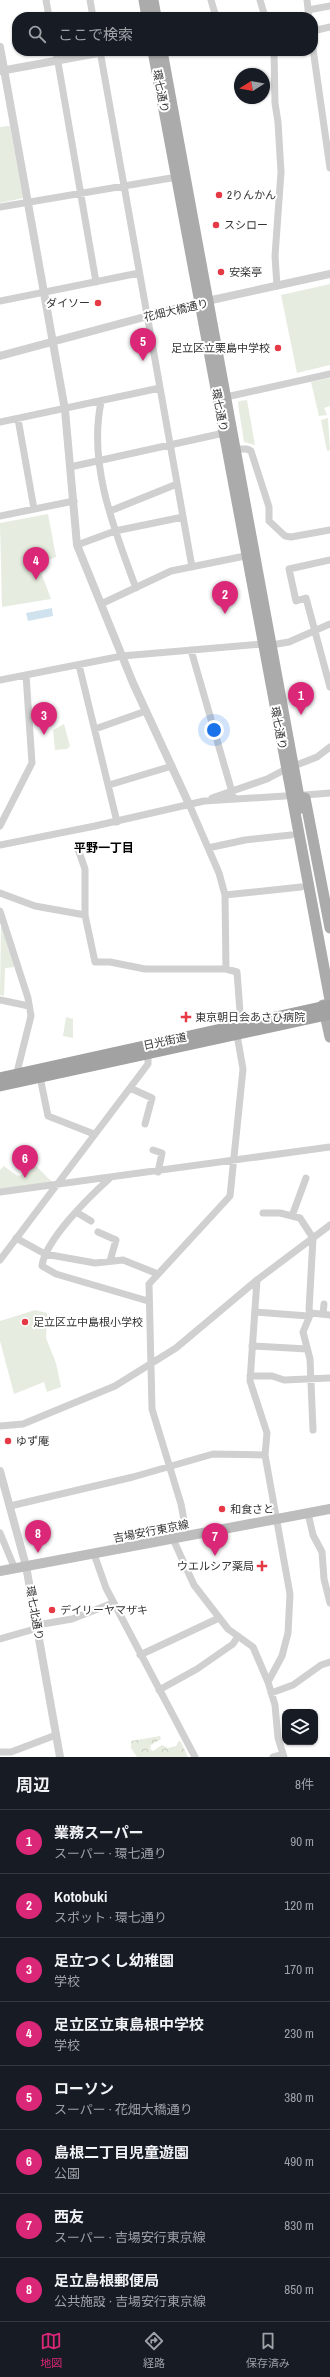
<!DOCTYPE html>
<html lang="ja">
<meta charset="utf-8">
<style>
body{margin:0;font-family:"Archivo Narrow","Noto Sans JP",sans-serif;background:#20242c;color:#f1f3f6}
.controls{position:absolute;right:12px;bottom:12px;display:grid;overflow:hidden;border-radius:8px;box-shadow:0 1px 3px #0004}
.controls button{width:36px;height:36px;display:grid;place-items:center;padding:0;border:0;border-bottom:1px solid #363941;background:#171b24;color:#f1f3f6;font:20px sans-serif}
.compass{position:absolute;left:234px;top:68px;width:36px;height:36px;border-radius:50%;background:#171b24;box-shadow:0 1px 3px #0004;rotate:259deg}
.you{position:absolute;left:214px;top:730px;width:14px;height:14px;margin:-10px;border:3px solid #fff;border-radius:50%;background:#1a73e8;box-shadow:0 0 0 6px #1a73e833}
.badge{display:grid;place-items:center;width:26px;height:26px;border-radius:50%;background:#db2777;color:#fff;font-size:13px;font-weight:700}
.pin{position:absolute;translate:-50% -33px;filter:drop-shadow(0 1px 2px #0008)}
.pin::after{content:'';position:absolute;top:21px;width:14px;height:12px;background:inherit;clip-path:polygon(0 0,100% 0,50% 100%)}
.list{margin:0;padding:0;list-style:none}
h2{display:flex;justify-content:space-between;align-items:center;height:52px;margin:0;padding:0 16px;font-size:17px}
h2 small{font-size:13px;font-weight:400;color:#9ea1a6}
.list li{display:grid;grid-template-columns:26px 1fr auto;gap:12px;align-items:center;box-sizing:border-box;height:64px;padding:0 16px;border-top:1px solid #363941}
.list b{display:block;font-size:15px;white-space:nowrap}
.list p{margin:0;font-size:13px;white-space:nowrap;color:#9ea1a6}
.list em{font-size:13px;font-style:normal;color:#9ea1a6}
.icon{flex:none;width:22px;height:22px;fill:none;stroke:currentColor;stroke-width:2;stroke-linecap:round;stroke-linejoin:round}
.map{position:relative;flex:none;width:330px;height:1757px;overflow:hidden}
.search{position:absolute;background:#171b24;box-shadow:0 1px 3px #0004;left:12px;right:12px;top:12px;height:44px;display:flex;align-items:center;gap:10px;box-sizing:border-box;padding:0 14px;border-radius:16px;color:#9ea1a6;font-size:15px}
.sheet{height:564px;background:#171b24}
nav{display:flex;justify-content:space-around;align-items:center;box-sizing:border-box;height:56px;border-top:1px solid #363941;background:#171b24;font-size:11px;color:#9ea1a6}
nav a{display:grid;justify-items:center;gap:2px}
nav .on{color:#db2777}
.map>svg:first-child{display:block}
.green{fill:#e6ecdf}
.forest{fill:url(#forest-crowns)}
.water{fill:#cfe2ee}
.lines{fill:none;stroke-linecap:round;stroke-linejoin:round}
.minor{stroke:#d0d0d0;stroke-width:7}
.tertiary{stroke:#d0d0d0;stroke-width:8}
.secondary{stroke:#bdbdbd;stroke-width:10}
.primary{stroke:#ababab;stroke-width:11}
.trunk{stroke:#a2a2a2;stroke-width:11}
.poi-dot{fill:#e63946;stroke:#fff;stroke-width:1.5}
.labels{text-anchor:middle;stroke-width:4;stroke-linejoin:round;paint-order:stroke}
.street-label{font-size:11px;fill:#333;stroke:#fff}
.poi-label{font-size:11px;fill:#333;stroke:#fff;text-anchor:start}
.neighbourhood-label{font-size:12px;font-weight:bold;fill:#000;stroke:#fff}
</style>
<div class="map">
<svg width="330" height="1757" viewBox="0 0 330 1757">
<defs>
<pattern id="forest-crowns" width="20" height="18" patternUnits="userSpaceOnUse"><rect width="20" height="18" fill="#e6ecdf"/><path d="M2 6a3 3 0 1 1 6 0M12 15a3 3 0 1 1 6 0" fill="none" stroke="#c6cbc0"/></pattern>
</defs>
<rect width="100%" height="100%" fill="#fff"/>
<!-- green -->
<path class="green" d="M8,126H10L23,198L0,203V127Z
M330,284V365L297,373L281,295Z
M330,378V406L324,408L327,415L319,416L311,382Z
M247,400L255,445L244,442L238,404L239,401Z
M328,418L330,450L327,451L321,420Z
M48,514L56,557L46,561L42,575L51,599L2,607L0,523Z
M64,724L70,746L67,749L55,750L53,730Z
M1,923L16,967L5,968L4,996L0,995Z
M66,1017L73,1019V1038L63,1036Z
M4,1166L16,1175L20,1176L30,1167L36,1166L52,1182L0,1189V1170Z
M35,1310L47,1313L46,1338L56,1363L61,1387L47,1392L44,1382L14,1394L0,1341V1321Z"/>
<!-- forest -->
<path class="forest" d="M160,1736L161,1739L151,1745L150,1749L153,1751L162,1745L168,1748L176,1746L179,1741L181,1742L188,1757H137L131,1748V1741Z"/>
<!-- water -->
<path class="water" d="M52,608L53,616L28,621L26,613Z"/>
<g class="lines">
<!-- minor -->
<path class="minor" d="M46,0L49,17
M90,0L93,17
M211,0L216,17
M260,0L265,17
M307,0L309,17
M308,10L330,6
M313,31L330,27
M313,49L330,168
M56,51L96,282
M100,51L192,567
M274,51L275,103L278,122L281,172L275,256L277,286
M0,207L177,177
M0,301L139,273
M226,397L330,374
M101,402C88,465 114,529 136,588
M18,419L34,509
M0,422L160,388
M236,449H247L251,451L269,507V521L285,536L291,537L330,530
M70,467L224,433
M110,511L177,484
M0,516L74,501
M77,545L115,531L183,517
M330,560L289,569L296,601L306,598L330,687
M101,604L171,571L250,555
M271,645L289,642L330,624
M191,650L234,799
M79,665L117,822
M0,680L122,656L263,644
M95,729L146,711
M294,766L317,757L330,747
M109,785L172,766
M305,795L330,793
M212,798L267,779L286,769
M189,804L219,873L225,895L226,969
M0,826L32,763L26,675
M0,845L95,826L204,801L285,796
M77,846L85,869V915
M208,848L245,840L291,835
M0,893L35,906L85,915L95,962H110L145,969H226L237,972L241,1025
M225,895L301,887
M0,911L28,998L31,1016L18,1068V1074
M0,1000L29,1006
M40,1077L48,1116L94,1134
M130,1088L152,1098L145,1124
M153,1150L162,1153L158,1172
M109,1179C90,1196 45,1240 42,1266L56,1274L148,1301
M0,1192L330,1147
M76,1212L91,1221
M263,1213H280L300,1218L313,1238L309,1310L311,1313
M292,1216L306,1178
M98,1232L116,1240L110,1261
M16,1238L45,1254L95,1263L123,1260L158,1274
M0,1260L148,1064V1054
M257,1280L250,1381L267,1433L265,1455L290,1594L288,1633L282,1656L268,1682
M255,1312L308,1316
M311,1313L303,1332L310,1359L313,1430
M311,1313L330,1315
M323,1314L324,1304
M252,1346L307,1349
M250,1376H272L284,1380L330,1378
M0,1426L23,1424L115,1386L176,1348L257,1280L330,1225
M10,1506L133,1477L213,1454L265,1455
M308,1513L313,1535L322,1552L324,1579L330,1603
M0,1533L15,1569
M187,1536L181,1504L152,1409L149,1284L230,1196L243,1069L237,1035
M173,1539L194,1585L228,1629L253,1647L268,1682L275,1705L278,1738L284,1757
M94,1554L106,1588L195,1757
M37,1625L72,1619L113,1603
M0,1639L38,1628
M140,1655L219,1618
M159,1690L197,1669L233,1644L238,1636
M271,1693L293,1685L321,1665L330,1662
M0,1752H11L56,1735
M273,1757L283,1754"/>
<!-- tertiary -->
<path class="tertiary" d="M0,47L65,410L77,545L133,683L189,804
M0,71L109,51
M0,356L189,305L330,274
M0,1471L26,1566L60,1757"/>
<!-- secondary -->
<path class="secondary" d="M0,1571L330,1509"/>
<!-- primary -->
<path class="primary" d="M144,0L147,17
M153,0L156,17
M153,51L330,1000
M162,51L301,808
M305,798L330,928
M323,1005L330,1037"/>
<!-- trunk -->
<path class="trunk" d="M0,1078L330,1005
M0,1086L330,1014"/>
</g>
<!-- markers -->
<g class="poi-dot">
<circle cx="219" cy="195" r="4"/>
<circle cx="216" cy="225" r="4"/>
<circle cx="221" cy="272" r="4"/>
<circle cx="98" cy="303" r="4"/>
<circle cx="278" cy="348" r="4"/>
<path d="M184 1011h4v4h4v4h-4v4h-4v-4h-4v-4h4z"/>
<circle cx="25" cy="1322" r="4"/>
<circle cx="8" cy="1441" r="4"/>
<circle cx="222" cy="1509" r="4"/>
<path d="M260 1560h4v4h4v4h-4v4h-4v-4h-4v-4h4z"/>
<circle cx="52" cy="1610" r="4"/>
</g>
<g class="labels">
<!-- street labels -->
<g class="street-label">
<text transform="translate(161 91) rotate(79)" y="4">環七通り</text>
<text transform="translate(176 310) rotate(-13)" y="4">花畑大橋通り</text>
<text transform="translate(220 410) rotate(79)" y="4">環七通り</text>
<text transform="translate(279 728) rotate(79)" y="4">環七通り</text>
<text transform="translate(165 1041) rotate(-12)" y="4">日光街道</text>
<text transform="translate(151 1531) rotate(-11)" y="4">吉場安行東京線</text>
<text transform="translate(35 1613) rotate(80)" y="4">環七北通り</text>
</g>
<!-- poi labels -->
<g class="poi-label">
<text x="227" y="199">2りんかん</text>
<text x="224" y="229">スシロー</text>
<text x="229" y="276">安楽亭</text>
<text x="90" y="307" text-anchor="end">ダイソー</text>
<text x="270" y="352" text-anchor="end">足立区立栗島中学校</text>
<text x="195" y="1021">東京朝日会あさひ病院</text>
<text x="33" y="1326">足立区立中島根小学校</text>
<text x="16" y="1445">ゆず庵</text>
<text x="230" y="1513">和食さと</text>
<text x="254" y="1570" text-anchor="end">ウエルシア薬局</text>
<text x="60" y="1614">デイリーヤマザキ</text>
</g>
<!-- neighbourhood labels -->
<g class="neighbourhood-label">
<text x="104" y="852">平野一丁目</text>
</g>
</g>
</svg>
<div class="controls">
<button><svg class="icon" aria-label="layers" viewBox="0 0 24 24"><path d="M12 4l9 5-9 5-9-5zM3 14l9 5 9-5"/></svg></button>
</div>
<svg class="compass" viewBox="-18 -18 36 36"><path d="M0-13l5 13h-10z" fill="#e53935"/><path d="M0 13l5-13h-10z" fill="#9ea1a6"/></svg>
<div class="you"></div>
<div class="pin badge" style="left:301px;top:715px">1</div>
<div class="pin badge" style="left:225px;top:614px">2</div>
<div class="pin badge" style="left:44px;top:735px">3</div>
<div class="pin badge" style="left:36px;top:580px">4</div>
<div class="pin badge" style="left:143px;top:361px">5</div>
<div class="pin badge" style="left:25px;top:1178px">6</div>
<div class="pin badge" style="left:215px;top:1556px">7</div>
<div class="pin badge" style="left:38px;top:1553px">8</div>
<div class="search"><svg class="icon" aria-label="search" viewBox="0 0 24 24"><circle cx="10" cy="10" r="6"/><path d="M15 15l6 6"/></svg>ここで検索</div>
</div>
<section class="sheet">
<h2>周辺<small>8件</small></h2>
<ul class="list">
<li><span class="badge">1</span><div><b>業務スーパー</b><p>スーパー · 環七通り</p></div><em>90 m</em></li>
<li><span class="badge">2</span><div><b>Kotobuki</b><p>スポット · 環七通り</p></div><em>120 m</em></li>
<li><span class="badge">3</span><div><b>足立つくし幼稚園</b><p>学校</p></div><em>170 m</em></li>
<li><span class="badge">4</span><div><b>足立区立東島根中学校</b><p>学校</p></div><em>230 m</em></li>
<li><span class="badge">5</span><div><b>ローソン</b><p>スーパー · 花畑大橋通り</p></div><em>380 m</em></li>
<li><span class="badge">6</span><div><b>島根二丁目児童遊園</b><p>公園</p></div><em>490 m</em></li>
<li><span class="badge">7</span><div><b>西友</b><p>スーパー · 吉場安行東京線</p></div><em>830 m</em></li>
<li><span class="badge">8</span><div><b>足立島根郵便局</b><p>公共施設 · 吉場安行東京線</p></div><em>850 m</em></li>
</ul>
</section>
<nav>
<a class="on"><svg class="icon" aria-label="map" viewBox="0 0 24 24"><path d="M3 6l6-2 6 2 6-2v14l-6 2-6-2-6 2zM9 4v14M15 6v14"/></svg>地図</a>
<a><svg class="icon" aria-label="directions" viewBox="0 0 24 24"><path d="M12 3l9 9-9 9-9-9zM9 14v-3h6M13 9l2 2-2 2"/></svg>経路</a>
<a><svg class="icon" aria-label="saved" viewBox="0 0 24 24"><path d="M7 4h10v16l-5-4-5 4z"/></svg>保存済み</a>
</nav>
